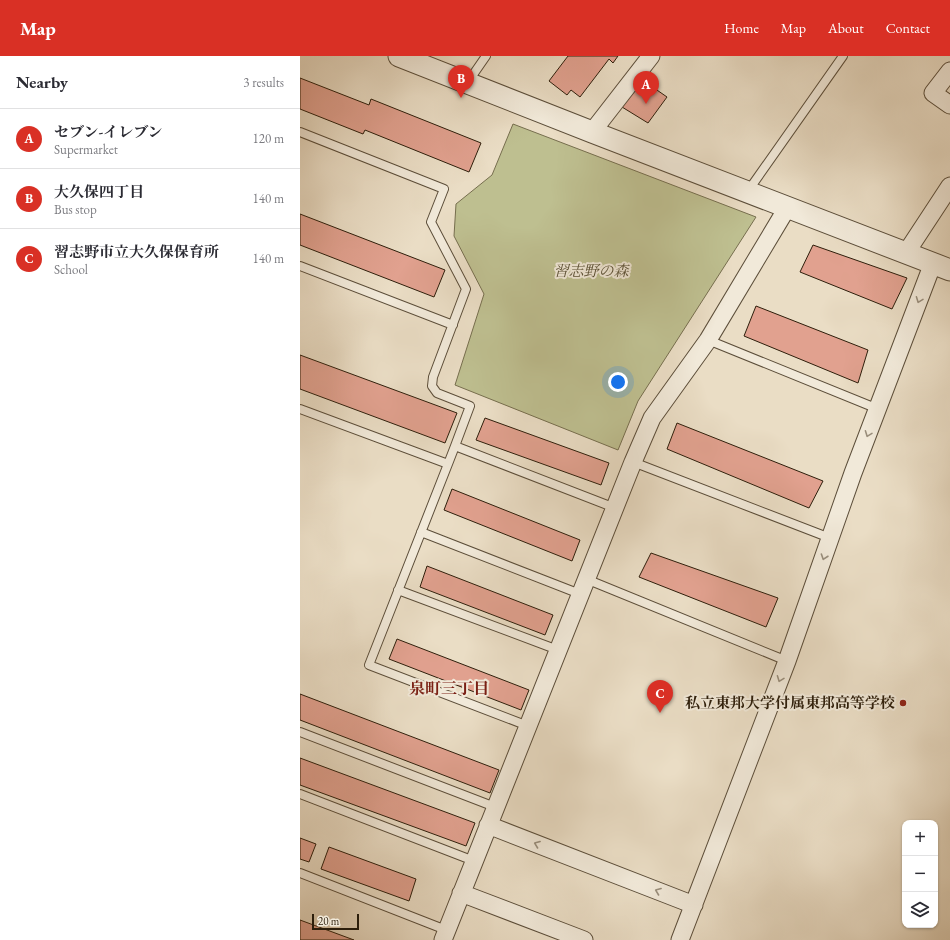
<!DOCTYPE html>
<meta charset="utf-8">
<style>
body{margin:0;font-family:"EB Garamond","Noto Serif JP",serif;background:#f2f2f3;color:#2b2b33}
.controls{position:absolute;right:12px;bottom:12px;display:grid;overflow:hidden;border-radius:8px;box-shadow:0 1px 3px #0004}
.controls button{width:36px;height:36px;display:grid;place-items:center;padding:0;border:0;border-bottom:1px solid #e1e1e2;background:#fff;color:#2b2b33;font:20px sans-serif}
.scale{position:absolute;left:12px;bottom:10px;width:47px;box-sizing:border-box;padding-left:4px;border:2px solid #2d1e0b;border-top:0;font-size:11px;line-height:14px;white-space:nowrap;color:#2d1e0b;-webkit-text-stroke:3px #f1e9d9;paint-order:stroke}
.you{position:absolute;left:318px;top:326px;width:14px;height:14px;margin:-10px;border:3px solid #fff;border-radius:50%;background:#1a73e8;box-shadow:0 0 0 6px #1a73e833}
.badge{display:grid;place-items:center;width:26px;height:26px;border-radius:50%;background:#d93025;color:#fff;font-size:13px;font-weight:700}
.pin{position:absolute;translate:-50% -33px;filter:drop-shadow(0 1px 2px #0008)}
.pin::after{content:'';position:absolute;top:21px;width:14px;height:12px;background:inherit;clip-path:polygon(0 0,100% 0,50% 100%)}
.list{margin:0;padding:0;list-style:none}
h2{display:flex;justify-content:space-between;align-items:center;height:52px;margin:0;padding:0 16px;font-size:17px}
h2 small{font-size:13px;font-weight:400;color:#7c7c81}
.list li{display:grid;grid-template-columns:26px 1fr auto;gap:12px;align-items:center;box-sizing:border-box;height:60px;padding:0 16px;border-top:1px solid #e1e1e2}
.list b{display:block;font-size:15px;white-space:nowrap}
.list p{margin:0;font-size:13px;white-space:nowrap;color:#7c7c81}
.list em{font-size:13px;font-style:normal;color:#7c7c81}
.icon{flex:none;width:22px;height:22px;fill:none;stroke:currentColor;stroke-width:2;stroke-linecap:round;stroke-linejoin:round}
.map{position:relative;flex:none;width:650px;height:884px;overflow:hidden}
header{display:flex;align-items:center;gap:24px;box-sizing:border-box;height:56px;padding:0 20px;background:#d93025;color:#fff}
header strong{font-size:19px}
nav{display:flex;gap:22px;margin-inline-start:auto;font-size:14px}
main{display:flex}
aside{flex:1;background:#fff}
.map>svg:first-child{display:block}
.green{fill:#bebf90;stroke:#766e4e}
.building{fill:#e1a18f;stroke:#2d1e0b}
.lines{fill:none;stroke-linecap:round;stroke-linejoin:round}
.service-casing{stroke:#5c4e3a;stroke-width:10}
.minor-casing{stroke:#5c4e3a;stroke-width:19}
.tertiary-casing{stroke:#5c4e3a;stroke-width:23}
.service{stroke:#f1e9d9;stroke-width:8}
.minor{stroke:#f1e9d9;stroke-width:17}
.tertiary{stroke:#f1e9d9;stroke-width:21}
.oneway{stroke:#998e7c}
.poi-dot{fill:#8f2418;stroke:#f1e9d9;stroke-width:1.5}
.labels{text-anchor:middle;stroke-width:4;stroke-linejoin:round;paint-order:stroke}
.park-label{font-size:15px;font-style:italic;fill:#584e33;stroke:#f1e9d9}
.poi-label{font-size:15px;font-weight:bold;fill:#2d1e0b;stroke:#f1e9d9;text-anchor:end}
.neighbourhood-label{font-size:16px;font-weight:bold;fill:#7a1f14;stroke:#f1e9d9}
</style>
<header>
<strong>Map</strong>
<nav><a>Home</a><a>Map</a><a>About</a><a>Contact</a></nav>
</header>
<main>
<aside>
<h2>Nearby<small>3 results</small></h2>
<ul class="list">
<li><span class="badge">A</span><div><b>セブン-イレブン</b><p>Supermarket</p></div><em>120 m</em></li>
<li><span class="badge">B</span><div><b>大久保四丁目</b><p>Bus stop</p></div><em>140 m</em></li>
<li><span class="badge">C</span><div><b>習志野市立大久保保育所</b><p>School</p></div><em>140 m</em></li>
</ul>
</aside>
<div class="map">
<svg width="650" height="884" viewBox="0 0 650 884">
<rect width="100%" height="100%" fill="#eaddc5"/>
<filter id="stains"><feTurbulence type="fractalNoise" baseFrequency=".005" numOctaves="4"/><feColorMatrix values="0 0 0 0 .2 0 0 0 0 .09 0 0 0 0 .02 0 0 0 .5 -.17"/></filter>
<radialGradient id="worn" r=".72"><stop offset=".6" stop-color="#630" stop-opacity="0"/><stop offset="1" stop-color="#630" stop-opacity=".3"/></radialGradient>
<!-- green -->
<path class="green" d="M213,68L456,161L338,345L318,394L155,329L184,238L154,180L156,148L192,119Z"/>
<!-- building -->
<path class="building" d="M268,0H318L313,7L309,3L280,41L271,34L267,39L249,25Z
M0,22L69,49L71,43L181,87L169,116L65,74L63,78L0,53Z
M341,23L367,41L348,67L322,51Z
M0,158L145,214L134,241L0,189Z
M513,189L607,222L592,253L500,216Z
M456,250L568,294L558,327L444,280Z
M0,299L157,357L145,387L0,333Z
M185,362L309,407L301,429L176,384Z
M377,367L523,425L509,452L367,393Z
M152,433L280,484L272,505L144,454Z
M351,497L478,542L466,571L339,521Z
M127,510L253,559L245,579L120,531Z
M97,583L229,634L221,654L89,603Z
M0,638L199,714L190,737L0,664Z
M0,702L175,767L166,790L0,729Z
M0,782L16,788L9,806L0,803Z
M29,791L116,823L109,845L21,813Z
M0,864L54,884H0Z"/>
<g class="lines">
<defs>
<path id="service" d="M168,26L186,0
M0,76L144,133L131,166L166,233L133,321L132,330L137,337L170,350L155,390
M448,135L543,0
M0,210L153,269
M408,284L578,353
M0,353L148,408L69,609L228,670
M333,406L530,482
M148,408L155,390L315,452
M121,476L280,538
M286,523L487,605
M98,534L258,594
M0,676L195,751
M0,738L174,805
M0,817L146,874"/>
<path id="minor" d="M650,15L633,37L650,49
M292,76L351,0
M606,197L650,130
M188,769L394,849
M161,837L284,884
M143,884L333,406L352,362L408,284L487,152
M380,884L487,605L553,417L633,207"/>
<path id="tertiary" d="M99,0L292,76L650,214"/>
</defs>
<!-- service casing -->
<use href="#service" class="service-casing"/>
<!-- minor casing -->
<use href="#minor" class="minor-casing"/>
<!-- tertiary casing -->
<use href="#tertiary" class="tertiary-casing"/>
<!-- service -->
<use href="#service" class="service"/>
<!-- minor -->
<use href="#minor" class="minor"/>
<!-- tertiary -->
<use href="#tertiary" class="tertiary"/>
</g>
<!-- one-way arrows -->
<defs><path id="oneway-chevron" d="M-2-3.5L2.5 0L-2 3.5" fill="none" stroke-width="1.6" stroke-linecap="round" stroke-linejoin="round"/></defs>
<g class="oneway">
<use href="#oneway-chevron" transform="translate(619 244) rotate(111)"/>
<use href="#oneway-chevron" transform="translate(568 378) rotate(111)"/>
<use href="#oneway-chevron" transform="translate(524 501) rotate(109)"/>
<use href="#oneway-chevron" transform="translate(480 623) rotate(111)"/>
<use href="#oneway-chevron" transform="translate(237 788) rotate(-159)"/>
<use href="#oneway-chevron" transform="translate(358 835) rotate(-159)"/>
</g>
<!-- markers -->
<circle class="poi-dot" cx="603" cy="647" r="4"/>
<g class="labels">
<!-- park labels -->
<g class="park-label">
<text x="291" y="220">習志野の森</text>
</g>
<!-- poi labels -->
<g class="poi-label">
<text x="595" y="652">私立東邦大学付属東邦高等学校</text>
</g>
<!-- neighbourhood labels -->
<g class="neighbourhood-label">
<text x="149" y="638">泉町三丁目</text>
</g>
</g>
<rect width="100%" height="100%" filter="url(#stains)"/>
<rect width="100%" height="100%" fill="url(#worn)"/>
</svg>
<div class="controls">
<button>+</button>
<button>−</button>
<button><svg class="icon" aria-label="layers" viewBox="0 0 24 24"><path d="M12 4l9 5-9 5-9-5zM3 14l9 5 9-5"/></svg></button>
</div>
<div class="scale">20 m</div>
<div class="you"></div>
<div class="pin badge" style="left:346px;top:48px">A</div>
<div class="pin badge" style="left:161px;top:42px">B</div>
<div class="pin badge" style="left:360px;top:657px">C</div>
</div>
</main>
